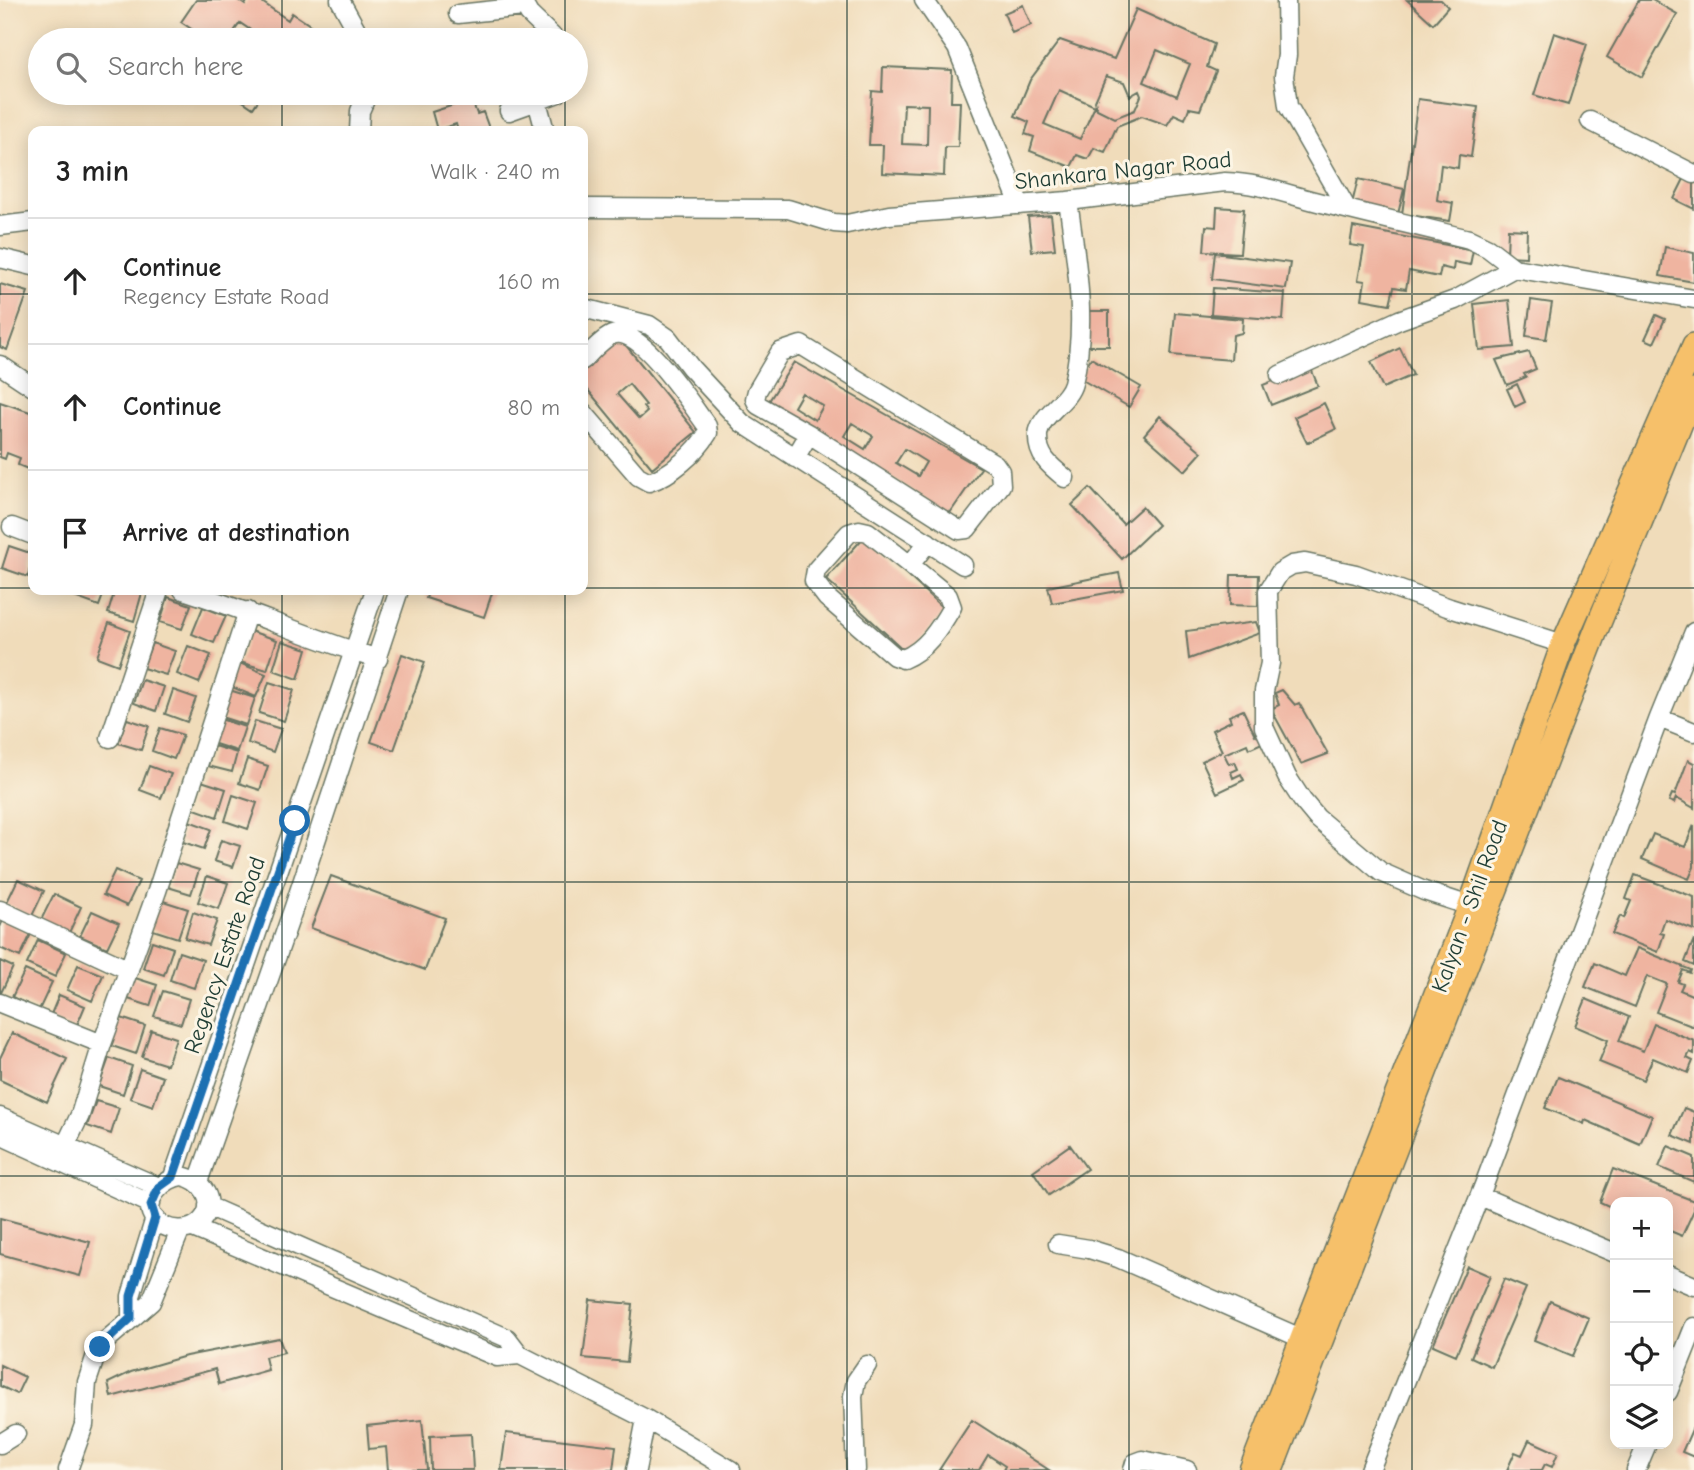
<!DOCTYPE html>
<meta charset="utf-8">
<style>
body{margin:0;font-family:"Comic Neue",sans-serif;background:#f2f2f2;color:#222}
.controls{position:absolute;right:21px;bottom:21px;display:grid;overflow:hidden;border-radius:14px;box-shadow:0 4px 18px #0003}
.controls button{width:63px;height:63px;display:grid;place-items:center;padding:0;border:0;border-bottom:2px solid #e0e0e0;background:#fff;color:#222;font:35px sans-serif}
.stop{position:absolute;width:21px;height:21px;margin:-16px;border:5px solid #1f6fb2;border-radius:50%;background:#fff}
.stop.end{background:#1f6fb2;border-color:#fff;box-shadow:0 2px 7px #0008}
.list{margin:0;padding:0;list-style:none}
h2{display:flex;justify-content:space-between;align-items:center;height:91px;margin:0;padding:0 28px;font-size:30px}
h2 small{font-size:23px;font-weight:400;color:#767676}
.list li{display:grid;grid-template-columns:46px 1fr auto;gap:21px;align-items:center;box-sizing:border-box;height:126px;padding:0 28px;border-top:2px solid #e0e0e0}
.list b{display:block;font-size:26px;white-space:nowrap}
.list p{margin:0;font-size:23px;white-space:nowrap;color:#767676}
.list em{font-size:23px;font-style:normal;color:#767676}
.icon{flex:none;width:38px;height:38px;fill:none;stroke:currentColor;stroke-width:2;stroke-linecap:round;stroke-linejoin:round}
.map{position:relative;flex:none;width:1694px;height:1470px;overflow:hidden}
.search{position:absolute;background:#fff;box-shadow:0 4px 18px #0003;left:28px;top:28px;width:560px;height:77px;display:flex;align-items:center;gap:18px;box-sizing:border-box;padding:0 24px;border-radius:38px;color:#767676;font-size:26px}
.panel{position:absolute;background:#fff;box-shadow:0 4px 18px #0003;left:28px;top:126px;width:560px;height:469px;border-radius:14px}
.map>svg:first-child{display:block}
.building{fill:#efb4a0;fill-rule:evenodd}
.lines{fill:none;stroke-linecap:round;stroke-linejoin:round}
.minor-casing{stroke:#687563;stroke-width:21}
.major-casing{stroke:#687563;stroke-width:26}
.minor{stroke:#fff;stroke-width:18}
.major{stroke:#f6c06b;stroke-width:23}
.route{stroke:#1f6fb2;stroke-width:9}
.grid{fill:none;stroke:#1f3d34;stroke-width:2;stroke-opacity:0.55}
.labels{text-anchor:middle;stroke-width:6;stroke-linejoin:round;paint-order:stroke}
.street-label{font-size:23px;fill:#1f3d34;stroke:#fcf5e5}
</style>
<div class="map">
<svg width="1694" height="1470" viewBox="0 0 1694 1470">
<rect width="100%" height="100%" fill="#fcf5e5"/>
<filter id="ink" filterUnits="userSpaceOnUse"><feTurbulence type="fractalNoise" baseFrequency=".0143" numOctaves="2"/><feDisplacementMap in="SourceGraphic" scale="14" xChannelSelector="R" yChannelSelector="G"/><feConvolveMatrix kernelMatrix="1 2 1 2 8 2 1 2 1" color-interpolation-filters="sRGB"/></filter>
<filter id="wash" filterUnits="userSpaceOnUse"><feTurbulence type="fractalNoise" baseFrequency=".00686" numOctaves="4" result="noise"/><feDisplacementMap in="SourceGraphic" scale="28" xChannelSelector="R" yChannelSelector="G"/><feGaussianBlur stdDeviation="1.57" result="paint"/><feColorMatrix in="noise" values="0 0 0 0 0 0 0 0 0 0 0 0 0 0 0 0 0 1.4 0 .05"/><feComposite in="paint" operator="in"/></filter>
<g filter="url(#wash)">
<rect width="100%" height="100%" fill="#f0dcba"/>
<g id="blocks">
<!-- building -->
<path class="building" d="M196,0H238L245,5L248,0H259L288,20L292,13L310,25L299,40H265L240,23L228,40H208L181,22Z
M1407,0H1441L1448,7L1433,24Z
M1639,0H1652L1677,14L1642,77L1607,57Z
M1023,5L1031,25L1012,33L1004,13Z
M1136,9L1214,44L1207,67L1216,71L1200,110L1189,108L1185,119L1174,114L1167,125L1142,116L1117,126L1105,152L1094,148L1088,159L1077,155L1071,167L1030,151L1034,137L1025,134L1029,122L1015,116L1030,80L1060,40L1114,59ZM1157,50L1190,64L1177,96L1144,82ZM1106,76L1124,82L1130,96L1139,91L1141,96L1135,110L1115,118L1097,109L1095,101ZM1059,90L1095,106L1080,139L1044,124Z
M1554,33L1587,44L1568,105L1534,95Z
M883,67L952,70L951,102H960L958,147H945L944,176L882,173L883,145H869L872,91L882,92ZM904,104L928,105L927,145L902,144Z
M235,93H263L253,108L234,95Z
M476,98L479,105L474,106L477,114L483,112L490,131H458L456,124L437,130L432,112Z
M1418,99L1478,107L1471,157L1459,155L1458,168L1441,165L1437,200L1453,203L1450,221L1402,214Z
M1685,177L1694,182V209L1674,199Z
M1358,179L1404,189L1398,214L1352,204Z
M1217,207L1244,209L1240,253L1204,251L1206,226L1216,227Z
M1051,215L1055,249L1032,251L1028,217Z
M1353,227L1473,250L1470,265L1454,262L1453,270L1441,267L1439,277L1409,271L1406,289L1394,287L1390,304L1362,299L1365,281L1358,280L1364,247L1350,245Z
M1508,229L1527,230L1526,257L1507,256Z
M1665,247L1694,253V282L1660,276Z
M1215,253L1290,263L1286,289L1212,279Z
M0,284L28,292L7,350L0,347Z
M1213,288L1285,293L1283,320L1211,314Z
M1509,300L1514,347L1479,350L1474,304Z
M1531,300L1552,303L1546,339L1526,336Z
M1087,311H1109V346H1087Z
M1175,313L1243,319L1242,333L1233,335L1231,360L1171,355Z
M1656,315L1665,319L1654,343L1645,339Z
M620,338L696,432L652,468L583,384V368ZM629,384L646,405L643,407L647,412L639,419L617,394Z
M1400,348L1413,375L1383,388L1371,362Z
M1529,352L1536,369L1524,374L1526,377L1507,385L1496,360Z
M1091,358L1141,387L1129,407L1079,378Z
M794,362L981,468L950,513L767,404ZM802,393L823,406L815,420L794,407ZM852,423L873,436L865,449L844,436ZM905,449L926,462L918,476L896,463Z
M1310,366L1318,386L1271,405L1263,385Z
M1517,384L1525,402L1515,407L1507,389Z
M0,402L33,413V463L30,470L18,465L20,458L7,453L5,459L0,457Z
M1324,403L1336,429L1307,443L1294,417Z
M1160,416L1202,452L1185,471L1144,435Z
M1090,488L1123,524L1142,507L1158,525L1122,559L1072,505Z
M865,536L946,611L907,653L826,579Z
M9,546L33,554L28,577L2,568Z
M1119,573L1123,590L1052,603L1048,587Z
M1231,575H1259L1258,606L1230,605Z
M76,590H105L99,606L74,597Z
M115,590H131L142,593L134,621L108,613Z
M429,590H493L484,617L426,598Z
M168,597L191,605L182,629L160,622Z
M203,607L226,616L214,643L192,634Z
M1256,622L1260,633L1189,659L1186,631Z
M109,623L130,631L118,665L97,657Z
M250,631L277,640L267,670L240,662Z
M282,641L307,649L298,679L273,670Z
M152,643L175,651L166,675L143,668Z
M188,646L211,655L199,683L177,674Z
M402,654L425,662L394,750L371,742Z
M237,662L266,674L256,697L227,685Z
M142,680L164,687L156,711L134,703Z
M269,682L294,690L284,721L259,713Z
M226,689L255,698L246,725L218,716Z
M173,690L196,698L187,722L165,714Z
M1282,690L1295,705L1299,703L1328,754L1301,764L1271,709L1279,705L1275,693Z
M1243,710L1255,735L1257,734L1262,743L1249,749L1247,744L1224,754L1229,764L1235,762L1238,769L1231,772L1233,778L1241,774L1244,780L1217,793L1202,761L1222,751L1212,730L1231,721L1229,716Z
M217,718L245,727L237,751L209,742Z
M127,719L149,726L141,750L118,743Z
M255,721L281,729L273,752L248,743Z
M160,728L183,735L174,759L152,751Z
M214,746L237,753L232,772L208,766Z
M247,759L268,766L260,790L239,783Z
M1688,760L1694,763V808L1676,798L1674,803L1669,801L1672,794L1675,795Z
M149,766L171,774L161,798L140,790Z
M198,780L226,789L217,817L189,807Z
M233,795L257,803L248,829L225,821Z
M186,820L211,829L204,849L180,841Z
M1694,825V867L1689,879L1642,859L1653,834L1685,847Z
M221,840L240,846L233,867L214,861Z
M176,863L199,870L191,894L168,887Z
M115,870L139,881L127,906L103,895Z
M1635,875L1694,897V930L1665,919L1660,933L1664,934L1658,952L1612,934L1620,916L1624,918L1631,901L1626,899Z
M207,876L228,883L219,909L198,902Z
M331,876L445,918L425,970L311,928Z
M18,879L44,891L32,916L6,904Z
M54,894L81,907L68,935L40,922Z
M160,900L188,909L178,938L150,929Z
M92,911L119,923L107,948L80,936Z
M193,912L217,920L208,945L185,938Z
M3,920L31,934L20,957L0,948V927Z
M1694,939V966L1685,962Z
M38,940L66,953L55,977L27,964Z
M152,941L173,948L164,975L143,968Z
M1637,948L1691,970L1690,973L1683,970L1678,982L1683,984L1680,990L1694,996V1027L1656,1012L1667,984L1647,976L1635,1007L1585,987L1595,963L1625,976Z
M179,952L203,960L194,988L170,980Z
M0,961L13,967L0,995Z
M78,965L103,975L92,1001L67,990Z
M25,970L52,982L39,1010L12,997Z
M132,977L157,985L150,1006L125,998Z
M163,991L189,999L181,1024L154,1016Z
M59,995L85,1006L75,1030L49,1019Z
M1586,999L1629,1017L1619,1041L1643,1051L1654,1024L1694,1041V1054L1690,1052L1687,1058L1693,1061L1688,1073L1653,1058L1643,1080L1599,1062L1608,1040L1575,1026Z
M118,1017L145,1026L136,1054L109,1045Z
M151,1030L176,1038L167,1065L142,1057Z
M12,1033L67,1059L47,1102L0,1080V1058Z
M109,1058L132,1066L123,1094L99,1086Z
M140,1069L163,1077L153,1106L130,1098Z
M1558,1077L1652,1116L1640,1144L1585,1120L1584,1124L1545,1108Z
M96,1101L119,1108L111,1134L87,1126Z
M1684,1108L1694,1112V1144L1672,1135Z
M1070,1145L1087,1169L1049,1195L1033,1171Z
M1668,1146L1694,1157V1182L1659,1167Z
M1613,1169L1694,1201V1210L1682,1236L1668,1230V1202H1615V1209L1600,1202Z
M0,1218L90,1242L80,1276L0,1254Z
M1467,1266L1490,1276L1456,1355L1433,1345Z
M1504,1279L1526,1288L1492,1367L1471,1357Z
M590,1300L633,1304L627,1362L583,1358Z
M1550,1301L1589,1318L1573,1356L1534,1340Z
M279,1338L284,1352L265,1357L268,1370L219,1384L215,1369L111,1397L108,1383L131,1372L186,1356Z
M0,1365L25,1377L17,1394L0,1386Z
M422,1420L427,1470H388L386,1447L369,1449L367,1426Z
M972,1420L1049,1470H1003L1005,1466L988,1455L979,1470H939Z
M1694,1425V1457L1682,1452Z
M506,1433L616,1446L613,1470H501Z
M471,1434L473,1470H431L430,1436Z
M1529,1440L1558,1453L1552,1467L1545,1464L1542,1470H1507L1515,1452L1522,1455Z"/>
</g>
</g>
<g filter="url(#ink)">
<use href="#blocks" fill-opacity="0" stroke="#687563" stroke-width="2"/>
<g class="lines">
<defs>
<path id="minor" d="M340,0L362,40
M521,0L529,14L556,40
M924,0L957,48L1020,205
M1286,0L1287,55L1284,76L1288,106L1347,209
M458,14L524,7
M509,111L537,101
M1590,121L1694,174
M359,131L360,111L368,93
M545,131L537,101L558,93
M583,208L788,209L834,223L847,224L889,215L1068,201L1225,182C1261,183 1291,196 1326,204C1373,216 1421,227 1469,239L1488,248L1514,268L1694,299
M0,226L33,222
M0,258L33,266
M583,308L649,325L668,338L691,368L742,423L963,565
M583,360C590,353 602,339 612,335C640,324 692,406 707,426L708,433C696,453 671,475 649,482L638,476L583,412
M0,365L33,387
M1280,375L1399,320L1455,300L1514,268
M795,458L809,434L758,405L755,399L757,391L780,352L801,345L995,464L1000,471L1001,485L967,529L959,530L809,434
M1065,478C1050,466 1037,456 1038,435C1040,414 1068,403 1073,383C1088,324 1076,260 1068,201
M12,527L33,535
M910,565L868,532L859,530L849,533L816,570L814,581L827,598L894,656L903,659C926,650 940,628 952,607L948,596L910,565L928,542
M183,590C249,611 312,639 378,659
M1659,718L1694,732
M110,738L159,590
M1470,906L1424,891L1381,872L1317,818L1302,800L1287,777L1264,727V691L1270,663L1268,591L1280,572L1292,565L1305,563L1356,574L1450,608L1563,644
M0,910L129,970
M0,1003L102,1044
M0,1117L159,1187
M0,1135L151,1204
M58,1161L80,1115L102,1044L157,891L248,611
M182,1176C202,1180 218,1201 202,1220C190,1234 166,1232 154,1218C140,1200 166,1177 182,1176Z
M173,1177L375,590
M198,1182L294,907L399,590
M1480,1196L1615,1253
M208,1206L507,1338L520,1355
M193,1228L497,1357L520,1355L646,1419L731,1470
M1058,1244L1089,1249L1118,1258L1303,1339
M1668,1275L1694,1286
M131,1318V1296L155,1218
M1668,1392L1694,1327
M0,1444L16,1434
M68,1470L84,1425L87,1382L95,1358L100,1347L109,1338L151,1302L180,1231
M636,1470L646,1419
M856,1470L853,1396L856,1381L867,1365
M1133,1470L1135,1463L1143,1460L1187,1470
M1370,1470L1484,1185L1659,718L1694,632
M1636,1470L1647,1444"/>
<path id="major" d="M1251,1470L1470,906L1563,644L1694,345
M1271,1470L1597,628L1694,391"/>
</defs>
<!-- minor casing -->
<use href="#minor" class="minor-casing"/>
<!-- major casing -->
<use href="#major" class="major-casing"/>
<!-- minor -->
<use href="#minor" class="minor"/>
<!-- major -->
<use href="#major" class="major"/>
</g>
</g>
<g class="lines" filter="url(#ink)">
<!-- route -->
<path class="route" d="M100,1347L131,1318V1296L155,1218L151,1205L159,1187L173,1177L295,821"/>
</g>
<!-- grid -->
<path class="grid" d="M282,0V40M565,0V40M847,0V1470M1129,0V1470M1412,0V1470M282,93V131M565,93V131M0,294H33M583,294H1694M0,588H33M583,588H1694M282,590V1470M565,590V1470M0,882H1694M0,1176H1694"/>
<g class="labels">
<!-- street labels -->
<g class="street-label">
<text transform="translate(1123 170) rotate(-6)" y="8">Shankara Nagar Road</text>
<text transform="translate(1469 906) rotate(-70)" y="8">Kalyan - Shil Road</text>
<text transform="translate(224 955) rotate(-71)" y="8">Regency Estate Road</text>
</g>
</g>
</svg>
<div class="controls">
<button>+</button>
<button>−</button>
<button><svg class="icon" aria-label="locate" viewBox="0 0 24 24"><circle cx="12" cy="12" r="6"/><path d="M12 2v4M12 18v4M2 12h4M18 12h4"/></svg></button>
<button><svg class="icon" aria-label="layers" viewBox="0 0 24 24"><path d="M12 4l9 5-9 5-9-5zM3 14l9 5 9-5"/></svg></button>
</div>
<div class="stop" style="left:295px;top:821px"></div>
<div class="stop end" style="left:100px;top:1347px"></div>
<div class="search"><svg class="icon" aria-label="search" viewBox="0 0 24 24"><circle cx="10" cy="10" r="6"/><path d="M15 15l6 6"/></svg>Search here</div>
<section class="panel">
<h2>3 min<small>Walk · 240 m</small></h2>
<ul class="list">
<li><svg class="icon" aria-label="ahead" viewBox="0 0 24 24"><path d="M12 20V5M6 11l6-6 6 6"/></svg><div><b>Continue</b><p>Regency Estate Road</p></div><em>160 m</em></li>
<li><svg class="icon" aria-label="ahead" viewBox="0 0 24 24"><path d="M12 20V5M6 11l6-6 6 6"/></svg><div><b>Continue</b></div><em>80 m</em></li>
<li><svg class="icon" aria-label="arrive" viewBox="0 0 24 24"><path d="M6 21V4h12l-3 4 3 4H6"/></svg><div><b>Arrive at destination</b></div></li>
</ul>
</section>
</div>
